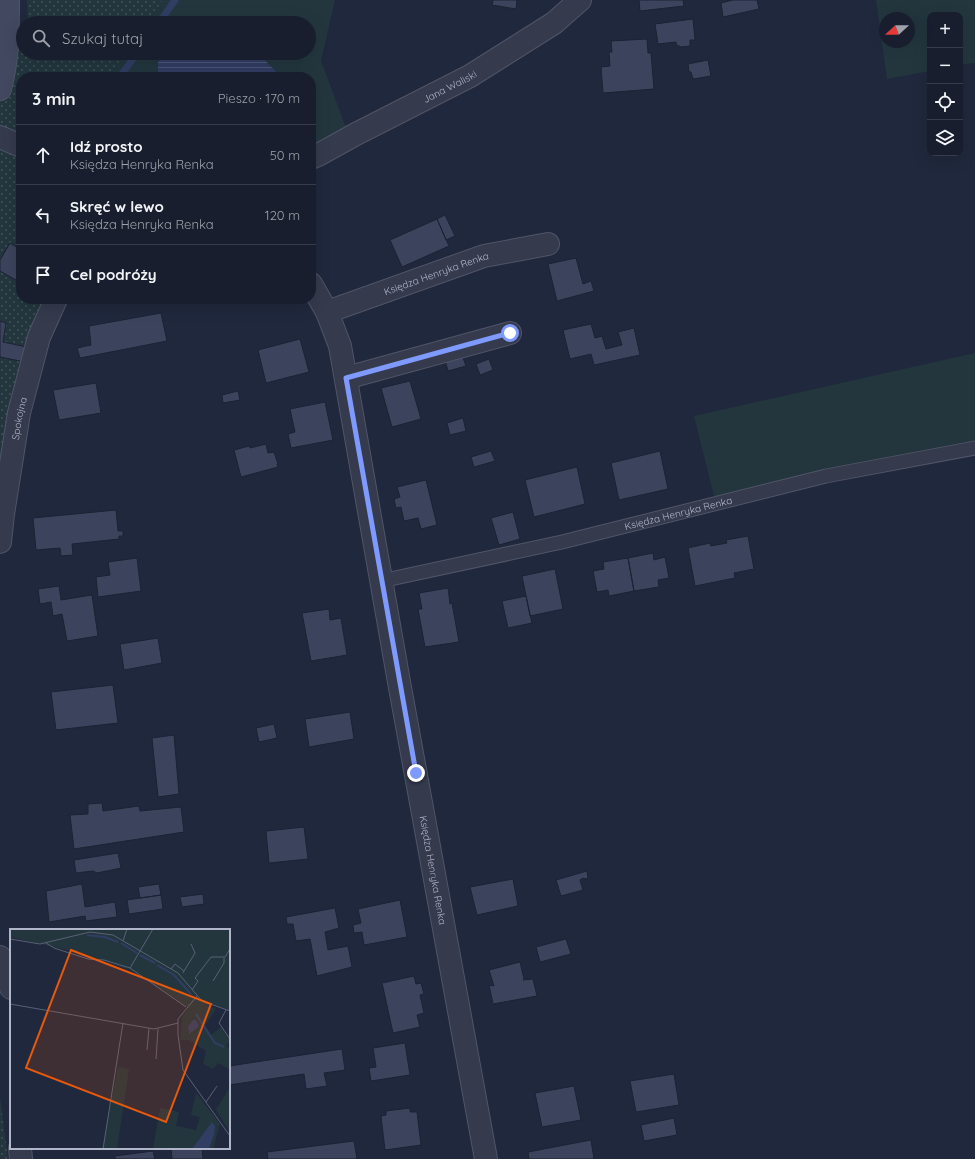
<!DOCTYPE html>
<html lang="pl">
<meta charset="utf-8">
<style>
body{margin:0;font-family:Quicksand,sans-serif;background:#212736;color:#f1f3f6}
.controls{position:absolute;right:12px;top:12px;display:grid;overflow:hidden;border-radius:8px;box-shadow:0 4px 16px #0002}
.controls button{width:36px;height:36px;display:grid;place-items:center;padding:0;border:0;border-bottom:1px solid #363c4a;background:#181e2e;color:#f1f3f6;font:20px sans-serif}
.compass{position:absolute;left:879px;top:12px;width:36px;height:36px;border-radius:50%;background:#181e2e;box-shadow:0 4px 16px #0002;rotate:249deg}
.stop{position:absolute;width:12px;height:12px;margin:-9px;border:3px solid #7f9aff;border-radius:50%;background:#fff}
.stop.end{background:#7f9aff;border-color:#fff;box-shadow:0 1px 4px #0008}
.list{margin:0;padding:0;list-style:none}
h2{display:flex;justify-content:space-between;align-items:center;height:52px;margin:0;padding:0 16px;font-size:17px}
h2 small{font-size:13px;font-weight:400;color:#9fa2aa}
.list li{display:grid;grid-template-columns:26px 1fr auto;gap:12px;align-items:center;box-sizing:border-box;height:60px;padding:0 16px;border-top:1px solid #363c4a}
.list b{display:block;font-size:15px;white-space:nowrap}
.list p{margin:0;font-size:13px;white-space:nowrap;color:#9fa2aa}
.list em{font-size:13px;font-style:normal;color:#9fa2aa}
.icon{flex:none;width:22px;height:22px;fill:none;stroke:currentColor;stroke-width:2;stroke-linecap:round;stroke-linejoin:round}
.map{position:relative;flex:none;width:975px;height:1159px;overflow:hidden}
.search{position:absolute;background:#181e2e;box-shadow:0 4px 16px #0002;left:16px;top:16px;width:300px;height:44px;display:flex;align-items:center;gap:10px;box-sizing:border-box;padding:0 14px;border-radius:22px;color:#9fa2aa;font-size:15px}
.panel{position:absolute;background:#181e2e;box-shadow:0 4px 16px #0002;left:16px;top:72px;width:300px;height:232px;border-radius:16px}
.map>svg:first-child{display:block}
.grass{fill:#23363e;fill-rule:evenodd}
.park{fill:url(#park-dots)}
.water{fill:url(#water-rules)}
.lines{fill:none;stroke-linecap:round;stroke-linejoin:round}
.stream{stroke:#313d63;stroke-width:7}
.building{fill:#3c445d;stroke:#1c2234}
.lane-casing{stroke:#505568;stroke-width:15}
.street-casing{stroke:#505568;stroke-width:24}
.secondary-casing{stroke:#505568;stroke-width:24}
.lane{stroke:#353a4d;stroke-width:13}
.street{stroke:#353a4d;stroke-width:22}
.secondary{stroke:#424860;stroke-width:22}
.route{stroke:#7f9aff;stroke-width:5}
.labels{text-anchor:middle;stroke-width:3;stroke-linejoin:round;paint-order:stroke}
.street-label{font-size:10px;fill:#b0b5c9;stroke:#1a2032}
.inset-river{fill:none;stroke:#313d63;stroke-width:2}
.inset-road{fill:none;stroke:#5a6075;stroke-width:1}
.view{fill:#e8590c;fill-opacity:0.15;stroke:#e8590c;stroke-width:2}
.inset-edge{fill:none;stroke:#b0b5c9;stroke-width:2}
</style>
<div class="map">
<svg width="975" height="1159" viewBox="0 0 975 1159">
<defs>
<pattern id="park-dots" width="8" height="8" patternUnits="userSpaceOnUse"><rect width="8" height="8" fill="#23363e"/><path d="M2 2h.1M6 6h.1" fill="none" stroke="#405159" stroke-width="1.8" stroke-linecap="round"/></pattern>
<pattern id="water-rules" width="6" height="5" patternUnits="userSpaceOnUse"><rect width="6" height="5" fill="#313d63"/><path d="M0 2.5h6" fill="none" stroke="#4c5778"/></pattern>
</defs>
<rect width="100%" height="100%" fill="#20283d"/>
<!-- grass -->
<path class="grass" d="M163,0H335L321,61L346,128L311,147V77H281L264,59L253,53H309V23H147Z
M876,0H975V63L960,65V15H930V71L887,79ZM885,18H909V42H885Z
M126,53H167L158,62V77H109Z
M975,353V452L715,500L694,416Z"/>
<!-- park -->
<path class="park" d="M0,0H5L23,32V53H126L109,77H21V299H57L0,534Z
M27,0H163L147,23H28Z
M0,1097L8,1159H0Z"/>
<!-- water -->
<path class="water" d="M167,53H253L264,59L281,77H158V62Z"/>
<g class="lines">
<!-- stream -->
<path class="stream" d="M159,23L175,0
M120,77L137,53"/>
</g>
<!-- building -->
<path class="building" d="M493,0H517L516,9L492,5Z
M639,0H683L684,6L640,11Z
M733,0H757L759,9L723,17L721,3Z
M693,19L695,40H690V46L681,47L680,46H677L676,42L658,44L655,24Z
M647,39L648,53H651L654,89L603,93L601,67L610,66L609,52H612L611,41Z
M708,60L711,76L693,79L691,72H689L688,64Z
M445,215L455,236L446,240L437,219Z
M437,219L449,246L402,267L390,240Z
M10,243L21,250V291L17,289L21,283L0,271V260Z
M576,258L583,284L591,281L594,291L557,301L548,264Z
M161,313L167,341L80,358L77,348L91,345L89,326Z
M0,321L6,323L3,342L27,347L25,362L0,357Z
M591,324L595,338L602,336L606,349L622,345L618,332L634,328L640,355L594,365L591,354L570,359L563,330Z
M300,339L309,372L266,383L258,350Z
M462,355L466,366L448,371L445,360Z
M489,359L493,370L480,375L476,364Z
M410,381L421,419L392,427L381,388Z
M96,383L101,413L59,420L53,390Z
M238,391L240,400L223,403L222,395Z
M325,402L333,440L291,448L288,434L295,432L290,409Z
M463,418L466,431L450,435L447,423Z
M266,444L268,453L274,452L278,464H277L278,467L241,477L234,450L249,446L250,448Z
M491,451L495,461L474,467L471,457Z
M660,451L668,489L619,500L611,463Z
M577,467L585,504L534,517L525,480Z
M426,480L437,525L421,529L418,518L404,521L401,507L396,508L394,499L400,497L397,487Z
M116,510L118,531H123V536H119V539L72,544L73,555L61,556L60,548L36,550L33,518Z
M513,512L520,539L499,545L491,518Z
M748,536L754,569L734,573L735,578L695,586L688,548L710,543L711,546L727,543L726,540Z
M653,553L654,560L665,557L669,578L658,580L659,587L634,591L628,558Z
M137,558L141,591L98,597L96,577L110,575L108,562Z
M628,558L634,591L609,596L608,590L597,592L593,571L604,569L603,562Z
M555,569L563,609L530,616L522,576Z
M59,586L61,600L92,595L98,636L67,641L62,614L53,616L51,602L40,604L38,589Z
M448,588L450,604L452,603L459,642L425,647L418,609H422L419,593Z
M526,596L532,623L508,628L502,601Z
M329,609L330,620L341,618L347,655L311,661L302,613Z
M158,638L162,663L124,670L120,644Z
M113,685L118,723L56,730L51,692Z
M350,712L354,739L309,747L305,719Z
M274,724L277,738L259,742L256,728Z
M174,735L179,794L158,797L152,738Z
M102,803L103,811L139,806L140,811L181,807L184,832L74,849L70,815L88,814V804Z
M304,827L308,859L269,863L266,831Z
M118,853L121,868L97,873L93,871L76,873L74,860Z
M587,871L588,878L585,879L583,878L580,880L583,890L561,896L556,880Z
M513,879L518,906L477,915L470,887Z
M82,884L85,907L115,902L117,917L86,921L85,916L49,922L46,891Z
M159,884L161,895L140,898L138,887Z
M203,894L204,904L182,907L180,897Z
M161,895L163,909L129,914L127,900Z
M400,900L407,937L364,945L362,932L354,933L353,925L361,923L358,909Z
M335,908L339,928L325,932L328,950L348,946L352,967L317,976L310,939L296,941L293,924H287L286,917Z
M566,939L571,954L540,962L536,947Z
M520,962L524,979L523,980L533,979L537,996L493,1004L489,985L494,986L489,970Z
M414,976L416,984L421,983L424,994L420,995L424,1013L417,1015L420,1027L393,1033L382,983Z
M405,1043L410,1075L371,1081L369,1068L376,1067L373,1048Z
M342,1049L345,1070L324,1073L327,1086L306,1089L304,1074L229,1085V1066Z
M674,1074L679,1105L636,1112L630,1081Z
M574,1086L581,1120L542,1127L535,1093Z
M410,1108V1112H417L421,1145L385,1150L381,1116L386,1115V1111Z
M674,1118L677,1135L644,1141L641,1125Z
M591,1140L594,1159H529L528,1152Z
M354,1141L357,1159H268L267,1152Z
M171,1148H202L203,1159H172Z
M153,1151L155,1159H115V1156Z"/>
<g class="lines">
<defs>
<g id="lane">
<path id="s1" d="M381,581L562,542L826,476L975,448"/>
</g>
<g id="street">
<path d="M0,137L21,146"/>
<path id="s2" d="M311,158L320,154L356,134L470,76L554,23L580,0"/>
<path id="s3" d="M311,284L327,312L340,346L399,682L486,1159"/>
<path id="s4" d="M327,312L484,256L548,244"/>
<path d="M346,378L510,333"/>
<path id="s5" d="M0,542L3,514L19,413L39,337L56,299"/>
<path d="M0,957L11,988"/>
<path d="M20,1148L21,1159"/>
</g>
<path id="secondary" d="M0,89C8,59 8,30 8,0"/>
</defs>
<!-- lane casing -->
<use href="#lane" class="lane-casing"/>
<!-- street casing -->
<use href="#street" class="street-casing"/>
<!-- secondary casing -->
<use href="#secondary" class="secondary-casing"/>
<!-- lane -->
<use href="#lane" class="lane"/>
<!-- street -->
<use href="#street" class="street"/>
<!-- secondary -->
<use href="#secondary" class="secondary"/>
</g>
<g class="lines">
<!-- route -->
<path class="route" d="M416,773L346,378L510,333"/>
</g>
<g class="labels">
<!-- street labels -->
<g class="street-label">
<text dy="4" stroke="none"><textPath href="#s2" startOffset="156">Jana Waliski</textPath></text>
<text dy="4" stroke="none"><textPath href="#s4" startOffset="116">Księdza Henryka Renka</textPath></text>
<text dy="4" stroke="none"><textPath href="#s5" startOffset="125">Spokojna</textPath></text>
<text dy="4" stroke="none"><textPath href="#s1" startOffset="305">Księdza Henryka Renka</textPath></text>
<text dy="4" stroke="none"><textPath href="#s3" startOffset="601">Księdza Henryka Renka</textPath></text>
</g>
</g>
<!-- overview -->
<g transform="translate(10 929)">
<rect width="220" height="220" fill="#20283d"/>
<path d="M186,84L201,106L211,98L220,111L216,117L220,120V143L219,140L208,134L203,140L193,135L196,122L179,111H170L172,89L174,85ZM183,91H186L189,97L177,104ZM108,138L119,140L107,220H92ZM220,158V203L206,181ZM186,164L210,195L203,220H199L204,206L186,215L182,220H143L150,179L169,183L166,197L186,201L190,188L181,186Z" fill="#23363e" fill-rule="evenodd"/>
<path d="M0,0H220V81L202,75L196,76L206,80L195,97L186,84L178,88L174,85L179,79L122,42L70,24L0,8Z" fill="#23363e"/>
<path d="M183,91H186L189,97L179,105L178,98ZM202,193L205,197L204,206L199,220H182Z" fill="#313d63"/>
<path class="inset-river" d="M77,6L95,8L108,13M111,14L127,24M130,26L145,34M147,36L164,46L181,65M186,85L205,114L214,118"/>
<path class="inset-road" d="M0,10L30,15L80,3L103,6L168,44L192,72L220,82M113,12L117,0M36,14L44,19L78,30L94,31L120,39L176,78M120,39L143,0M161,40L165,35L174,42L173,44M174,42L185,24L181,15M203,52L214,34V29M182,61L188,52L185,49L201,28H215L220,20M187,67L168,90V106L173,141L220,207M0,75L144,100L168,94M216,81L209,94L220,110M137,121L139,99M146,130L148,100M196,173L207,157M93,220L113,94"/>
<path class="view" d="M61,21L201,75L156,193L16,139Z"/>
<rect width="220" height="220" class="inset-edge"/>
</g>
</svg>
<div class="controls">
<button>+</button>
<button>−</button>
<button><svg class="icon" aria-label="locate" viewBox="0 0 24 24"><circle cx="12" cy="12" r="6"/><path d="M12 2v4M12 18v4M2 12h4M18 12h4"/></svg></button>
<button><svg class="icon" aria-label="layers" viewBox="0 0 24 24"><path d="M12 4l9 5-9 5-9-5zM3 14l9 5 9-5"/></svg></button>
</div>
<svg class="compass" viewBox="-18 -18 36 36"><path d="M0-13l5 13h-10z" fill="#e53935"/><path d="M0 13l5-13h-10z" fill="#9fa2aa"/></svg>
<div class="stop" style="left:510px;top:333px"></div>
<div class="stop end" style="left:416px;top:773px"></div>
<div class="search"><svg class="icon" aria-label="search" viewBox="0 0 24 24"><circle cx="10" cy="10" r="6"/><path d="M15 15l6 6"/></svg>Szukaj tutaj</div>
<section class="panel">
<h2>3 min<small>Pieszo · 170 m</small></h2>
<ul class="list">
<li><svg class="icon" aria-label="ahead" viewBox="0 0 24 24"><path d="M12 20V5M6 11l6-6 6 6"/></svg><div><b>Idź prosto</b><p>Księdza Henryka Renka</p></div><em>50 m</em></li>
<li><svg class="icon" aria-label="left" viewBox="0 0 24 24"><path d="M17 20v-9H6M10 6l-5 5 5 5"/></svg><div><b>Skręć w lewo</b><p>Księdza Henryka Renka</p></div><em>120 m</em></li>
<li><svg class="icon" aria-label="arrive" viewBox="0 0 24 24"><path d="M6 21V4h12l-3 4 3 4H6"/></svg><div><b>Cel podróży</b></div></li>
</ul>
</section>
</div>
